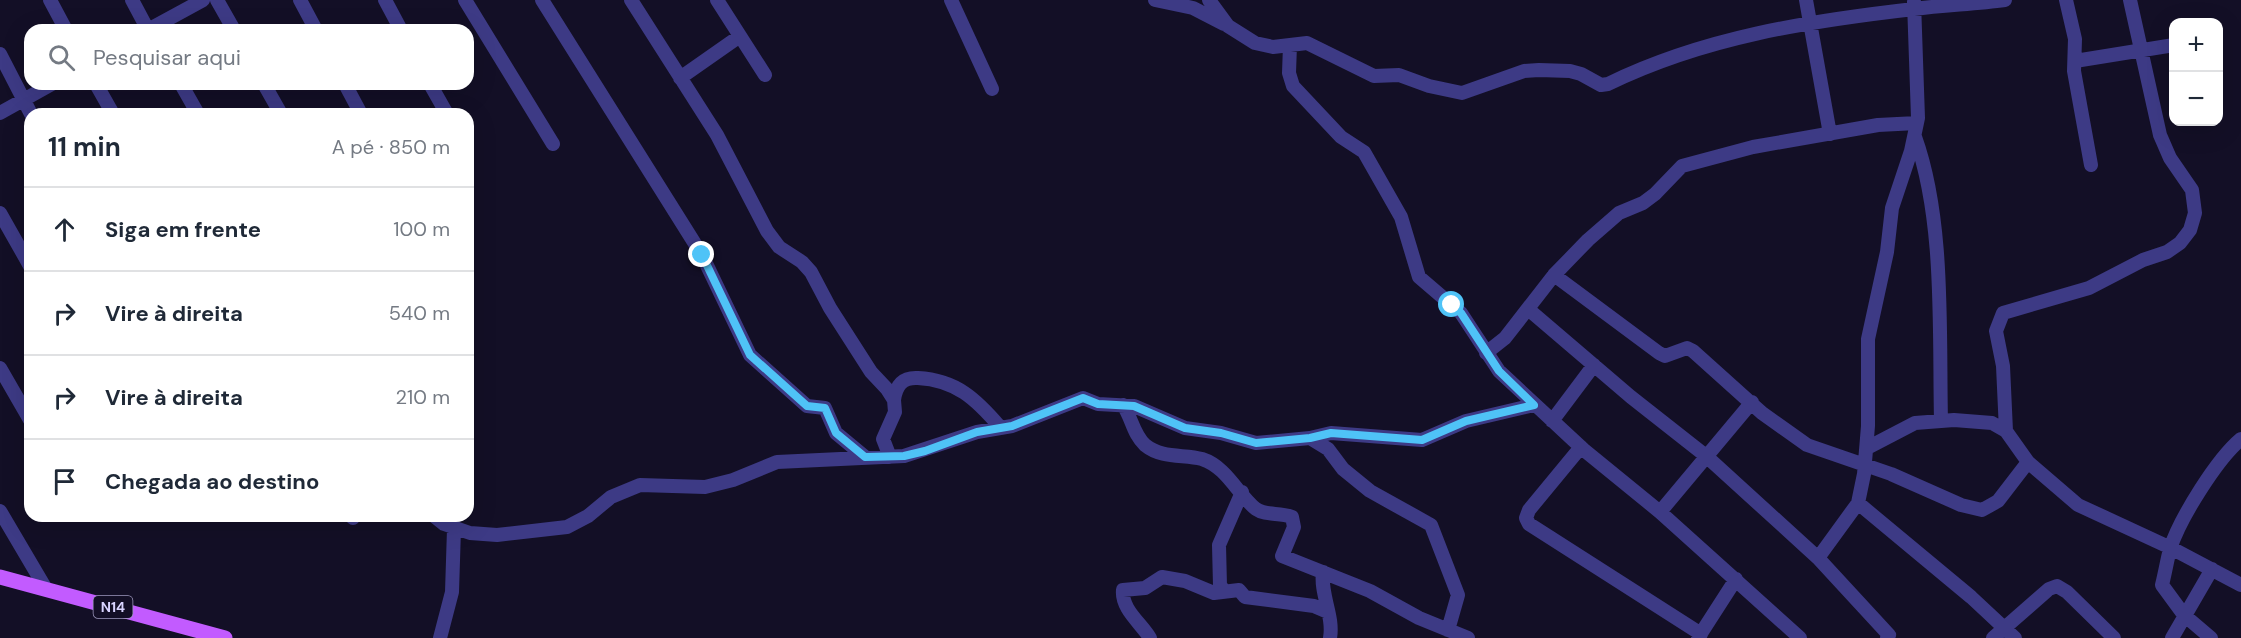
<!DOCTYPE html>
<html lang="pt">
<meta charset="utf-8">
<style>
body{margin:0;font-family:"DM Sans",sans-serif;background:#f2f2f3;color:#1f2937}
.controls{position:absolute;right:18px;top:18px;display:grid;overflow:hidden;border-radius:12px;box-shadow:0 6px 24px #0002}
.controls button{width:54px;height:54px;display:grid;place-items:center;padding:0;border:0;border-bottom:2px solid #e0e1e3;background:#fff;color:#1f2937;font:30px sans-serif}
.stop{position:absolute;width:18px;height:18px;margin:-14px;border:4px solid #4fc3f7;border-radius:50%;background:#fff}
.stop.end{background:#4fc3f7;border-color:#fff;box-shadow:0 2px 6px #0008}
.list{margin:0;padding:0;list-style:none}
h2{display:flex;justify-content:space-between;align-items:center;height:78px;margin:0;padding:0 24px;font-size:26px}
h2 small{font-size:20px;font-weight:400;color:#747a83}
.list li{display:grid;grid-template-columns:39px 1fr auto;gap:18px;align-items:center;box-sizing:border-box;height:84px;padding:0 24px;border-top:2px solid #e0e1e3}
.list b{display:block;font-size:22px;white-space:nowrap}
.list em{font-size:20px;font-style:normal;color:#747a83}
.icon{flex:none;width:33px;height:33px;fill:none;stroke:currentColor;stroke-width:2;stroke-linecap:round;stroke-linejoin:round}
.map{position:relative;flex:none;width:2241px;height:638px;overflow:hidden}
.search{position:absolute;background:#fff;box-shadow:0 6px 24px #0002;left:24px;top:24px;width:450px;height:66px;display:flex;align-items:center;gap:15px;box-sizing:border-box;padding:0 21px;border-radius:18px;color:#747a83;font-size:22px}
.panel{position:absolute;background:#fff;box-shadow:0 6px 24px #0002;left:24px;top:108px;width:450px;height:414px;border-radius:18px}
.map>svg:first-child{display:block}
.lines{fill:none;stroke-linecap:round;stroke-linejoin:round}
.minor{stroke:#3d3a85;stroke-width:14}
.major{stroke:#c25bff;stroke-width:15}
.route{stroke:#4fc3f7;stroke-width:8}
.labels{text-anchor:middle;stroke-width:4.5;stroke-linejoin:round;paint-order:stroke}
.shield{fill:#130f26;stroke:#9e99be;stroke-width:1.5}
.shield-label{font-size:14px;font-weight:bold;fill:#d9d4ff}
</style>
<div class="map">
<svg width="2241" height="638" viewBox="0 0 2241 638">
<rect width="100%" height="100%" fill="#130f26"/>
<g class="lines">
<!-- minor -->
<path class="minor" d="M50,0L66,30
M132,0L148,30
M217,0L234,30
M300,0L316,30
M385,0L401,30
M465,0L553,144
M542,0L702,255L750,355L807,406L825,408L836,433L865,457
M631,0L717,135L767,231L779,247L802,262L811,272L830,308L871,372L887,389L894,400L895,412L883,439L890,457
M717,0L765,75
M951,0L992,89
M1155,0L1193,8L1224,24
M1209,0L1228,26L1255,43L1273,47L1307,43L1374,76L1399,75L1429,86L1462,93L1524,71L1539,70L1570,71L1581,74L1601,85L1608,84C1704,37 1809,21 1914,9C1944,5 1975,4 2005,0
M1806,0L1830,134
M2066,0L2075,39L2074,71L2091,165
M148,30L203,0
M1290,45L1289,73L1293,86L1341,137L1364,152L1401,217L1419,277L1461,313L1499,371L1584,450L1660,512L1800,638
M0,54L31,114
M2075,61L2174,45
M680,78L740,36
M96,84L113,114
M181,84L198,114
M264,84L281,114
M345,84L361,114
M430,84L447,114
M0,113L52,84
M1915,137C1945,220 1939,333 1941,421
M0,213L30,266
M1554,275L1659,353L1665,356L1687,348L1693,351L1762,413L1807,445L1891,474L1961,505L1982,510L1998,501L2028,462
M1528,309L1631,397L1706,456L1818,558
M1486,353L1505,338L1554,275L1588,240L1619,213L1643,203L1655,194L1682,166L1753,147L1878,125L1917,123
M0,368L30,420
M894,400C896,386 902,377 918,378C956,380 976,399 1000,427
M1123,405C1132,418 1133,434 1145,445C1162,459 1184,454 1202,459C1227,467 1238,495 1256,509C1266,516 1280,512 1292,517L1294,527L1282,556L1370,591L1419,618L1468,638
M1552,421L1594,365
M2006,431L2003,366L1996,331L2003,313L2089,288L2143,260L2167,252L2180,243L2190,230L2195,213L2192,190L2170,158L2160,135L2130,0
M1310,438L1328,449L1343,469L1370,491L1431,525L1458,595L1448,630
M1581,447L1529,510L1526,518L1529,524L1701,634
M1867,448L1915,423L1954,420L1992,423L2006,431L2028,462L2078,505L2171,548L2241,585
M1858,503L1971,597L2015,638
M0,511L46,589
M1660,512L1752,402
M351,516L353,518
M434,516L444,524L470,533L497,535L567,527L588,516L611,497L640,485L705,487L733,480L777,462L904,456L977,432L1012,426L1083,398L1098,404L1134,406L1185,428L1221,433L1256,443L1310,438L1331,433L1422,440L1466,421L1534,405
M1323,572C1320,594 1334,616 1330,638
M1225,591L1220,586L1219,545L1242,492
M440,638L452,592L454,529
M1150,638C1141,623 1121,609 1123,590L1145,588L1162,577L1185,581L1214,593L1239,590L1245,597L1314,606L1328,612
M1698,638L1736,579
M1887,638L1889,635L1818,558L1858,503L1864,474L1868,426V339L1887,252L1892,208L1911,151L1918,118L1914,2
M1993,638L2049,589L2057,586L2067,592L2114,638
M2172,638L2212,569
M2211,638L2184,615L2162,585C2165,573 2167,561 2170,549C2180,518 2217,459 2241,439"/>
<!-- major -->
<path class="major" d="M0,577L225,638"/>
</g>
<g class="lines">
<!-- route -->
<path class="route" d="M702,255L750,355L807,406L825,408L836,433L865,457L904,456L925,451L977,432L1012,426L1083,398L1098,404L1134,406L1185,428L1221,433L1256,443L1310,438L1331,433L1422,440L1466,421L1534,405L1499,371L1461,313L1452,305"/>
</g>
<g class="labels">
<!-- shield labels -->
<rect class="shield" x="93.5" y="596" width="39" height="22" rx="4.5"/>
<g class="shield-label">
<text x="113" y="612">N14</text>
</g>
</g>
</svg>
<div class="controls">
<button>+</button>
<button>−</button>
</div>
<div class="stop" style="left:1452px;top:305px"></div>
<div class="stop end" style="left:702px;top:255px"></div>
<div class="search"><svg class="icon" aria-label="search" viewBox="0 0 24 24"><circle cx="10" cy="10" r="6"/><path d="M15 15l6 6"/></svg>Pesquisar aqui</div>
<section class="panel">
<h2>11 min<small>A pé · 850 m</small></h2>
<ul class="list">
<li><svg class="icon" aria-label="ahead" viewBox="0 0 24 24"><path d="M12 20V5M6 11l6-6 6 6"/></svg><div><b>Siga em frente</b></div><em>100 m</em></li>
<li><svg class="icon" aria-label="right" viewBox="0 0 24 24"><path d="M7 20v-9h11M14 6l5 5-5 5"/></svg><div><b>Vire à direita</b></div><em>540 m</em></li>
<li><svg class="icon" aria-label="right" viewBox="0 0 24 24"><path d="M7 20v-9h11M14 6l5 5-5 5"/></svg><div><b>Vire à direita</b></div><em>210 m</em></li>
<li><svg class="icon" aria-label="arrive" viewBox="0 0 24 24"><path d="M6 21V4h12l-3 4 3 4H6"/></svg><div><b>Chegada ao destino</b></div></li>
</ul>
</section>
</div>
